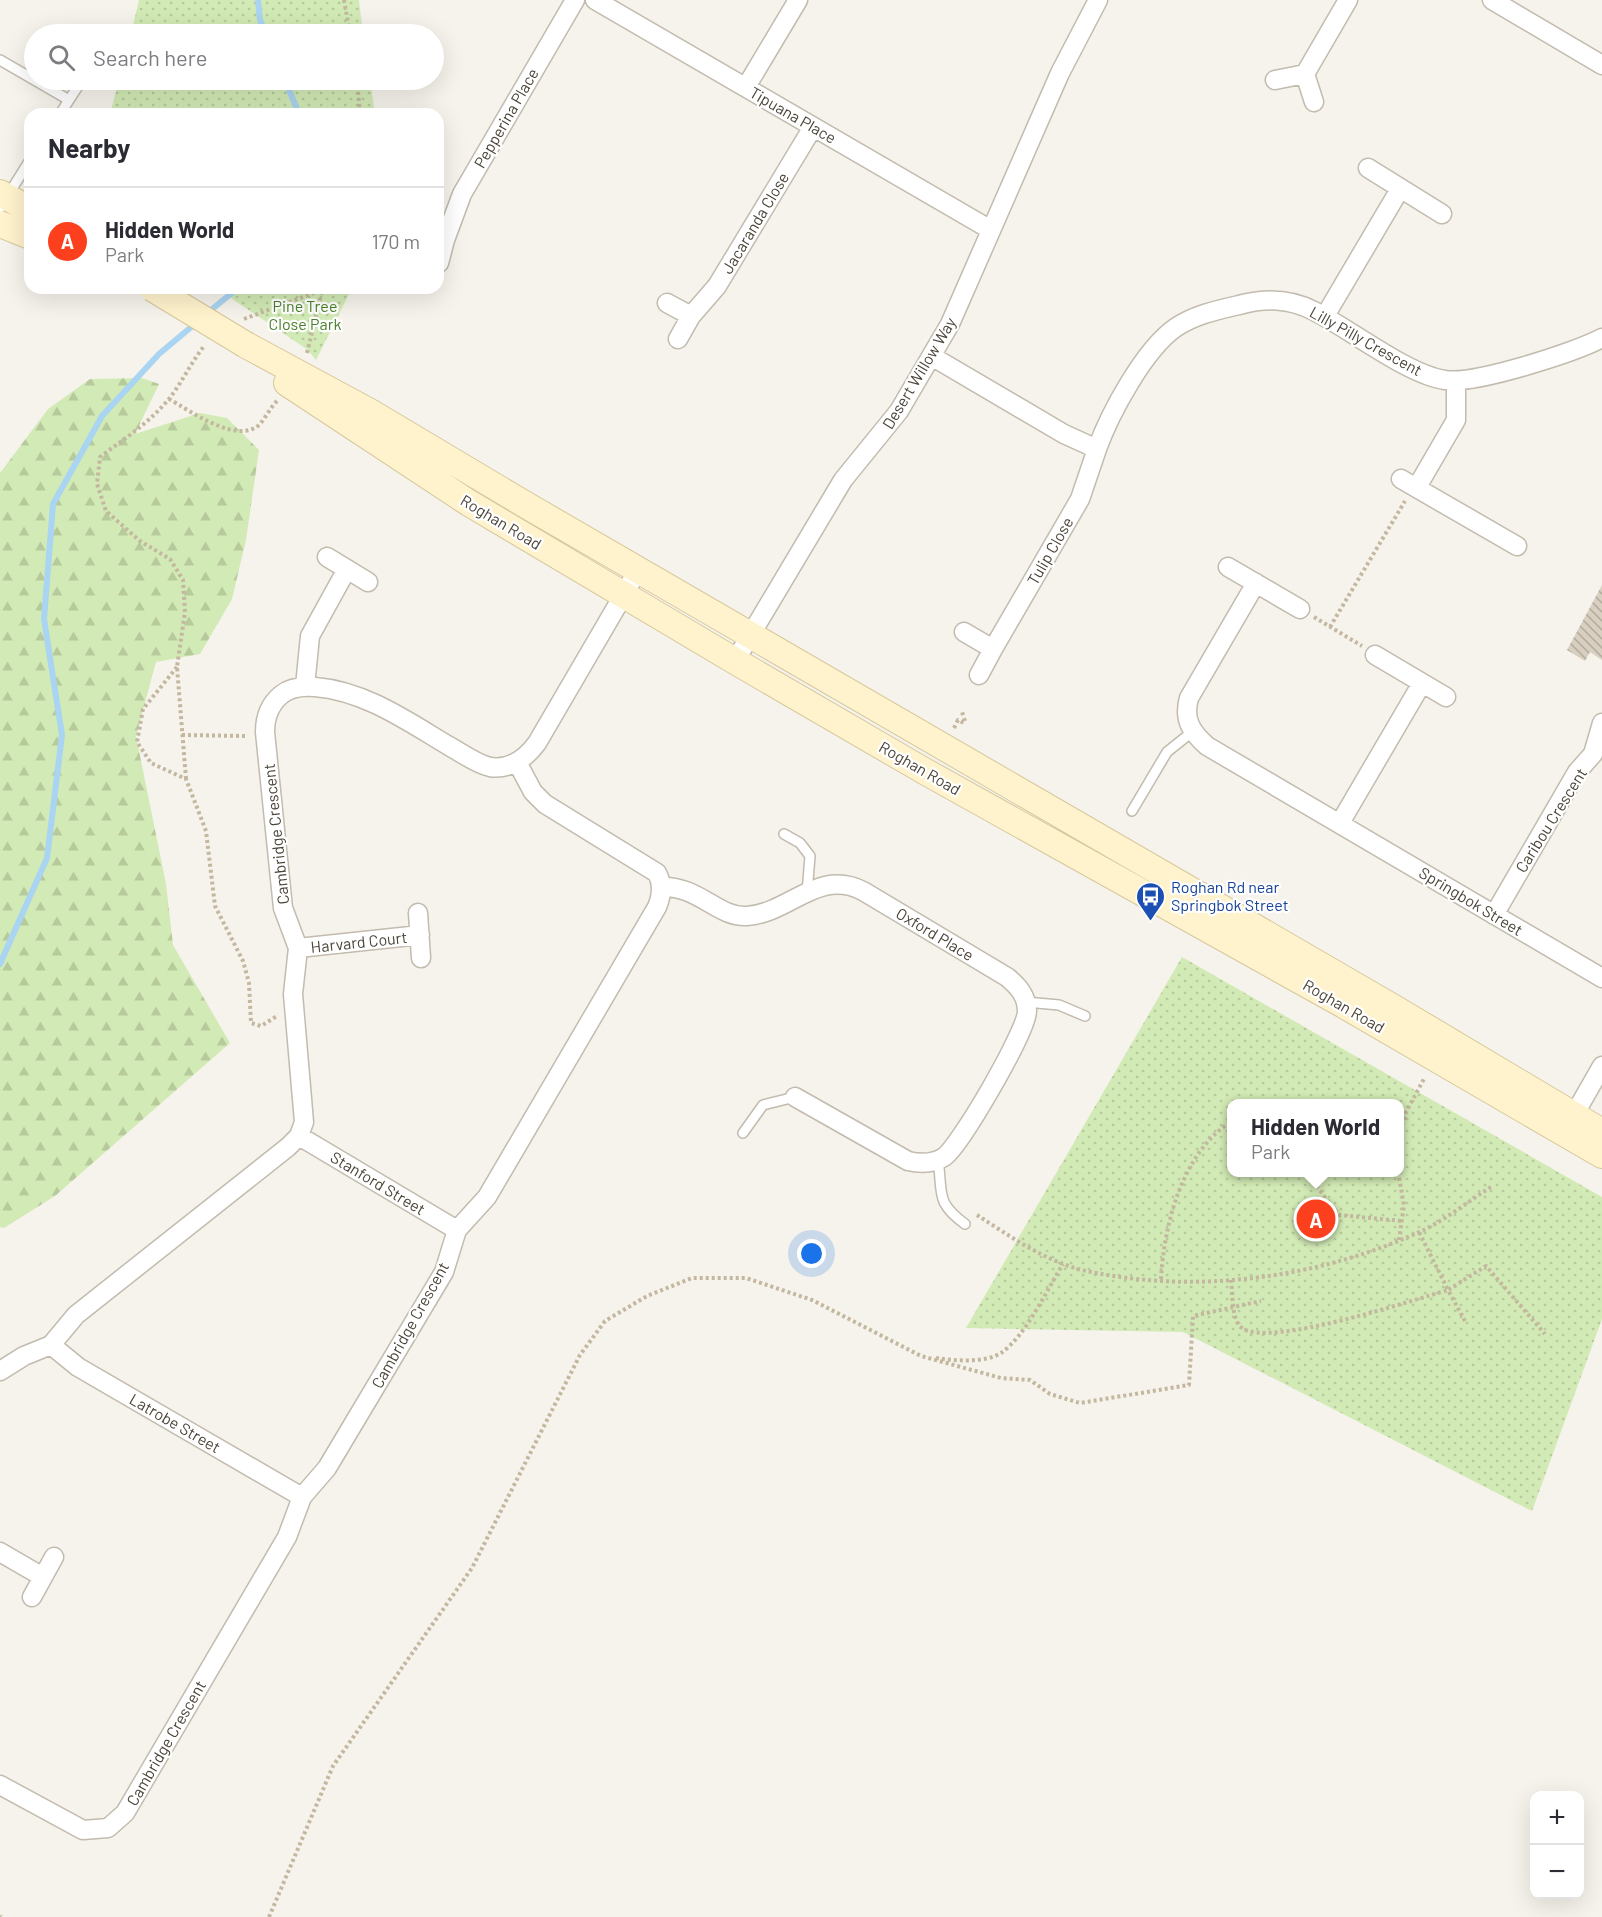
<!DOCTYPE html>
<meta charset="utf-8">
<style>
body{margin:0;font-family:Barlow,sans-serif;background:#f2f2f3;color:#2b2b33}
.controls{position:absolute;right:18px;bottom:18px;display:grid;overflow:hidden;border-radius:12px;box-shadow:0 6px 24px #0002}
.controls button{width:54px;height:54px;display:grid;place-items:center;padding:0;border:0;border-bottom:2px solid #e1e1e2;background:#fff;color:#2b2b33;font:30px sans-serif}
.you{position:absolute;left:812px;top:1254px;width:21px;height:21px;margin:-15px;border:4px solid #fff;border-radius:50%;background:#1a73e8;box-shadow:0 0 0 9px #1a73e833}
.badge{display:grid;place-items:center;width:39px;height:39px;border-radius:50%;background:#fc3f1d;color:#fff;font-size:20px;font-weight:700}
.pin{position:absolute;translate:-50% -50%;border:3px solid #fff;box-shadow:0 2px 6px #0006}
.popup{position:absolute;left:1227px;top:1099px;width:177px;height:78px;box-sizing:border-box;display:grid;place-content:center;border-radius:12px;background:#fff;filter:drop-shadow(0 2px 4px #0005);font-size:20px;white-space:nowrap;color:#7c7c81}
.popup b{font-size:22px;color:#2b2b33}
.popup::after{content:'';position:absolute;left:50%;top:100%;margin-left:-12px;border:12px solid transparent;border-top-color:#fff}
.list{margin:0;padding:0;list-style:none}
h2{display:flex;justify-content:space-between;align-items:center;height:78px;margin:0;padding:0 24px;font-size:26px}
h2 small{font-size:20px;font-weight:400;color:#7c7c81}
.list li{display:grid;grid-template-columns:39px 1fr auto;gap:18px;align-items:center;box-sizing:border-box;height:108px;padding:0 24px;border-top:2px solid #e1e1e2}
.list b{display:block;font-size:22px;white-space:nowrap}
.list p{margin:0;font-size:20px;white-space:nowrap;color:#7c7c81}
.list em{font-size:20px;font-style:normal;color:#7c7c81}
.icon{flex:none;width:33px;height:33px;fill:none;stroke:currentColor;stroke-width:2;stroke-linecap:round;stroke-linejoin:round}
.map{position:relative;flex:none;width:1602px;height:1917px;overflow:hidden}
.search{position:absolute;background:#fff;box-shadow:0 6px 24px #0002;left:24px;top:24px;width:420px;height:66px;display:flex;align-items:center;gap:15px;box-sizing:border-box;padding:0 21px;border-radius:33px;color:#7c7c81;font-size:22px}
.panel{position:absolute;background:#fff;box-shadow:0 6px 24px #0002;left:24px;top:108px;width:420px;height:186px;border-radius:18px}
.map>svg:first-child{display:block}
.forest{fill:url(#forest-firs)}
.park{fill:url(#park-dots);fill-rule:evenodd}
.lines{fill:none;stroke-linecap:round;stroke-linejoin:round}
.stream{stroke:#a9d4f2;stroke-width:6}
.building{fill:url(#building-back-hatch)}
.lane-casing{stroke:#c2bbae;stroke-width:12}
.street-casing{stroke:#c2bbae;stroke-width:21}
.secondary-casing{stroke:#d6c79b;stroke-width:28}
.path{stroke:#c4b79f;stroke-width:4;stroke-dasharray:3 3;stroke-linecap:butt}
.lane{stroke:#fff;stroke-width:9}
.street{stroke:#fff;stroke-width:18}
.secondary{stroke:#fff3cd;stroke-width:26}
.secondary-bridge-casing{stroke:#d6c79b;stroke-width:28;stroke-linecap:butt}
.secondary-bridge{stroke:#fff3cd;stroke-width:26}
.labels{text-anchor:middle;stroke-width:4.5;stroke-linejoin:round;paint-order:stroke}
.street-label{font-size:16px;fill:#4b4439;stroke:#fff}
.park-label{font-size:16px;fill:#4a7f2a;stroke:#fff}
.transit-label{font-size:16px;fill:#164399;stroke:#fff;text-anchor:start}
</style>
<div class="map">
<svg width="1602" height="1917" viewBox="0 0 1602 1917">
<defs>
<pattern id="forest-firs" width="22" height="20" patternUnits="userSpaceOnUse" patternTransform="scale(1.5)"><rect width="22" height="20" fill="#d2eab5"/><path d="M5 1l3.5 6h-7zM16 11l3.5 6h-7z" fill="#b6ca9c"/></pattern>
<pattern id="park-dots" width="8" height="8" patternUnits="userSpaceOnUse" patternTransform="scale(1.5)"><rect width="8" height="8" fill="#d2eab5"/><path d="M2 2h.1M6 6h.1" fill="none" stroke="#b6ca9c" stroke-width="1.8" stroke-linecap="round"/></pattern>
<pattern id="building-back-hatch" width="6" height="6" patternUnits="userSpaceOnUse" patternTransform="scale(1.5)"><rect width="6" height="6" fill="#d8cfc1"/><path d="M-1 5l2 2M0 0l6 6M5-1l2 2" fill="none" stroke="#b1aa9e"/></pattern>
</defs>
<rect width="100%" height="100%" fill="#f6f3ec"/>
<!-- forest -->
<path class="forest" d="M142,378L159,384L135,434L200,413L227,418L259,450L246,540L232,599L200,654L156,662L136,736L166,884L173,945L230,1043L55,1196L4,1228L0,1227V473L48,409L90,379Z"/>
<!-- park -->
<path class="park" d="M139,0H359L363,34H131Z
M119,80H370L375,114H110Z
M216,288H352L316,360L308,350Z
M1182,957L1602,1197V1319L1532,1511L1183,1332L966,1328ZM1232,1104H1400V1172H1232Z"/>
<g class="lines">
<!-- stream -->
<path class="stream" d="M258,0L260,20L266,34
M285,80L299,114
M206,314L238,288
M0,964L47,858L62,735L44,619L53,504L102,416L159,354L196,323"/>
</g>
<!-- building -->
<path class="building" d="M1602,585V660L1590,652L1585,661L1567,650Z"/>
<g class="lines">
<defs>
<path id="lane" d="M0,60L69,100
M60,114L82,80
M0,208L30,160
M1132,811L1167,752L1192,732
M784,834L800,843L810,856L807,893
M1026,1002L1059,1005L1085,1016
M743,1133L763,1105L795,1097
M938,1160C943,1194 935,1202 965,1224"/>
<path id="street" d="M595,0L991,230
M1492,0L1602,65
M1305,74L1348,0
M1275,80L1305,74L1314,102
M746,87L798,0
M1368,168L1442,214
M438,238L445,240L439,263
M445,240L462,194L575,0
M667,303L691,316L678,339
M691,316L717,286L813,127
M1325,316L1400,189
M933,357L1064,434L1097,449C1110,413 1144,350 1175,328C1194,315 1217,310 1239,305C1265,298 1289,298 1314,311C1350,329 1408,375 1445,380C1474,385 1576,352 1602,338
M1401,479L1517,546
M1417,487L1456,420V381
M327,557L368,582
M1228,567L1300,609
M1256,583L1189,698C1183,719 1191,732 1207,746L1602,978
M964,632L993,649L979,675
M993,649L1080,499L1097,449
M1375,655L1446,697
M735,661L843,480L899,411L950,324L1060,73L1098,0
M305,686L310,636L347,569
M1340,823L1422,683
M661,887C698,885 718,918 747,916C790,913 818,868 863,891L1007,977C1018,986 1027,996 1027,1011C1027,1031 960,1146 944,1157C933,1164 921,1164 908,1161L795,1097
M418,913L421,958
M1494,915L1577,772L1593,754L1602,723
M298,948L420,935
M1572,1126L1578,1108L1602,1066
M299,1136L457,1230
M51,1345L78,1367L302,1497
M0,1371L24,1356L51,1345L76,1315L288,1147L299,1136L304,1122L293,994L298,948L283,908L265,732C265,717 269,705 281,695C290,687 303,686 315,687C365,691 407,721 449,746C462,753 476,764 490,767C510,770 526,758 537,743L638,570
M0,1552L43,1577
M32,1597L54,1557
M0,1785L83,1830L108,1828L125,1813L287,1537L302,1497L327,1468L444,1272L457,1230L487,1197L657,907C662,895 663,884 657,873L545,804L533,792L517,762"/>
<path id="secondary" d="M0,193L30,210
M0,224L30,236
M246,345L370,412L526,505L1394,1008L1602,1132
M287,383L469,503L735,661L926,772L1342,1004L1602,1155"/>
</defs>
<!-- lane casing -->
<use href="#lane" class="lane-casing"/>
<!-- street casing -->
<use href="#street" class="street-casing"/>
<!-- secondary casing -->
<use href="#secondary" class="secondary-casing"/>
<!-- path -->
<path class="path" d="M344,0L350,34
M357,80L360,114
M244,319L327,288
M307,353L322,291
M169,399C189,410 238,446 260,424C266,417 270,408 277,401
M1314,617L1362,646
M1330,627L1405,501
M177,667L143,709L137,742L151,763L186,779L206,831L215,906L243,961L249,983L251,1023L261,1026L277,1016
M954,728L958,720L964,723L965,721L962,712
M182,735L247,736
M186,779L177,667L185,612L183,580L170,559L140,541L106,511L97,484L100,457C124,439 149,423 168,400C182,383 191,362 205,345
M1269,1104L1274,1101L1313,1104
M1400,1131L1406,1112L1425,1077
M1305,1172L1339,1215L1402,1221
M1384,1172L1398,1174
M1398,1172L1404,1205L1399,1240
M977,1215C1008,1235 1045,1261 1082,1270C1192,1295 1315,1279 1417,1233C1443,1222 1467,1202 1491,1187
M1161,1279C1164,1225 1182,1152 1232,1121
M1231,1280C1233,1292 1231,1321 1242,1328C1269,1348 1413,1300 1448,1290L1419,1232
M1465,1321L1448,1290L1486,1266L1545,1334
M936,1358C955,1361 985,1363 1001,1353C1025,1337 1048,1288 1063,1264
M0,1916L1,1917
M269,1917L333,1766L472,1568L580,1355L605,1321L647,1296L692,1278H746L812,1300L921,1356L1001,1378L1030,1380L1050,1394L1080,1403L1189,1385L1193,1316L1261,1301"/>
<!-- lane -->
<use href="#lane" class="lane"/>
<!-- street -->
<use href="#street" class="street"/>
<!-- secondary -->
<use href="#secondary" class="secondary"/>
<defs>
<path id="secondary-bridge" d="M152,288L246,345"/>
</defs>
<!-- secondary-bridge casing -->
<use href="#secondary-bridge" class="secondary-bridge-casing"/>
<!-- secondary-bridge -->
<use href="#secondary-bridge" class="secondary-bridge"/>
</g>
<!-- icons -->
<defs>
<symbol id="bus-pin" viewBox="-11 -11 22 30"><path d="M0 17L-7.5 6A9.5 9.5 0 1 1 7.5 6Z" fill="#1a4fb4" stroke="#fff"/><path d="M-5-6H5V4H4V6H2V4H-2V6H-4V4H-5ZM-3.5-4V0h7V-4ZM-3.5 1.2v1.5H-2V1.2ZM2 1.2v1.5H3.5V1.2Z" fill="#fff"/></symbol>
</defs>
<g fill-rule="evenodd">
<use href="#bus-pin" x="1134" y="880" width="33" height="45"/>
</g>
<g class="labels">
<!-- street labels -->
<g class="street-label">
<text transform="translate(793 115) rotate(30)" y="6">Tipuana Place</text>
<text transform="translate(506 118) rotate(-60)" y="6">Pepperina Place</text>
<text transform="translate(755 223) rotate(-59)" y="6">Jacaranda Close</text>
<text transform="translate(1366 341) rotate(29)" y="6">Lilly Pilly Crescent</text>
<text transform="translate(919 373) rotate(-59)" y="6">Desert Willow Way</text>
<text transform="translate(501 522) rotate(31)" y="6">Roghan Road</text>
<text transform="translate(1050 551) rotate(-60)" y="6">Tulip Close</text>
<text transform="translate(920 768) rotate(30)" y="6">Roghan Road</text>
<text transform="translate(1551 820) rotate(-58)" y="6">Caribou Crescent</text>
<text transform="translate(276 834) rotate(-96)" y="6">Cambridge Crescent</text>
<text transform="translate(1471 901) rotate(31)" y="6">Springbok Street</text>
<text transform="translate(935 934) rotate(31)" y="6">Oxford Place</text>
<text transform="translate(359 942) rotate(-6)" y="6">Harvard Court</text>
<text transform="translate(1344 1006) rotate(30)" y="6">Roghan Road</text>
<text transform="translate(378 1183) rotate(31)" y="6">Stanford Street</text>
<text transform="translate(410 1325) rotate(-61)" y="6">Cambridge Crescent</text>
<text transform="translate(175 1423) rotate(30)" y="6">Latrobe Street</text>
<text transform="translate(166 1743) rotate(-60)" y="6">Cambridge Crescent</text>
</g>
<!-- park labels -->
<g class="park-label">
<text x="305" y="312">Pine Tree<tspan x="305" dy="18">Close Park</tspan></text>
</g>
<!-- transit labels -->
<g class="transit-label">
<text x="1171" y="893">Roghan Rd near<tspan x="1171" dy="18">Springbok Street</tspan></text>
</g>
</g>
</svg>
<div class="controls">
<button>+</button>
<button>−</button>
</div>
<div class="you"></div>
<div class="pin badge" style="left:1316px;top:1219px">A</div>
<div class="popup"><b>Hidden World</b>Park</div>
<div class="search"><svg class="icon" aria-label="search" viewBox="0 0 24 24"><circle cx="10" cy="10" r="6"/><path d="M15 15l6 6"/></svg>Search here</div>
<section class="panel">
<h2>Nearby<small></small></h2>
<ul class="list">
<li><span class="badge">A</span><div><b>Hidden World</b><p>Park</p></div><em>170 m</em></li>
</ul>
</section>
</div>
